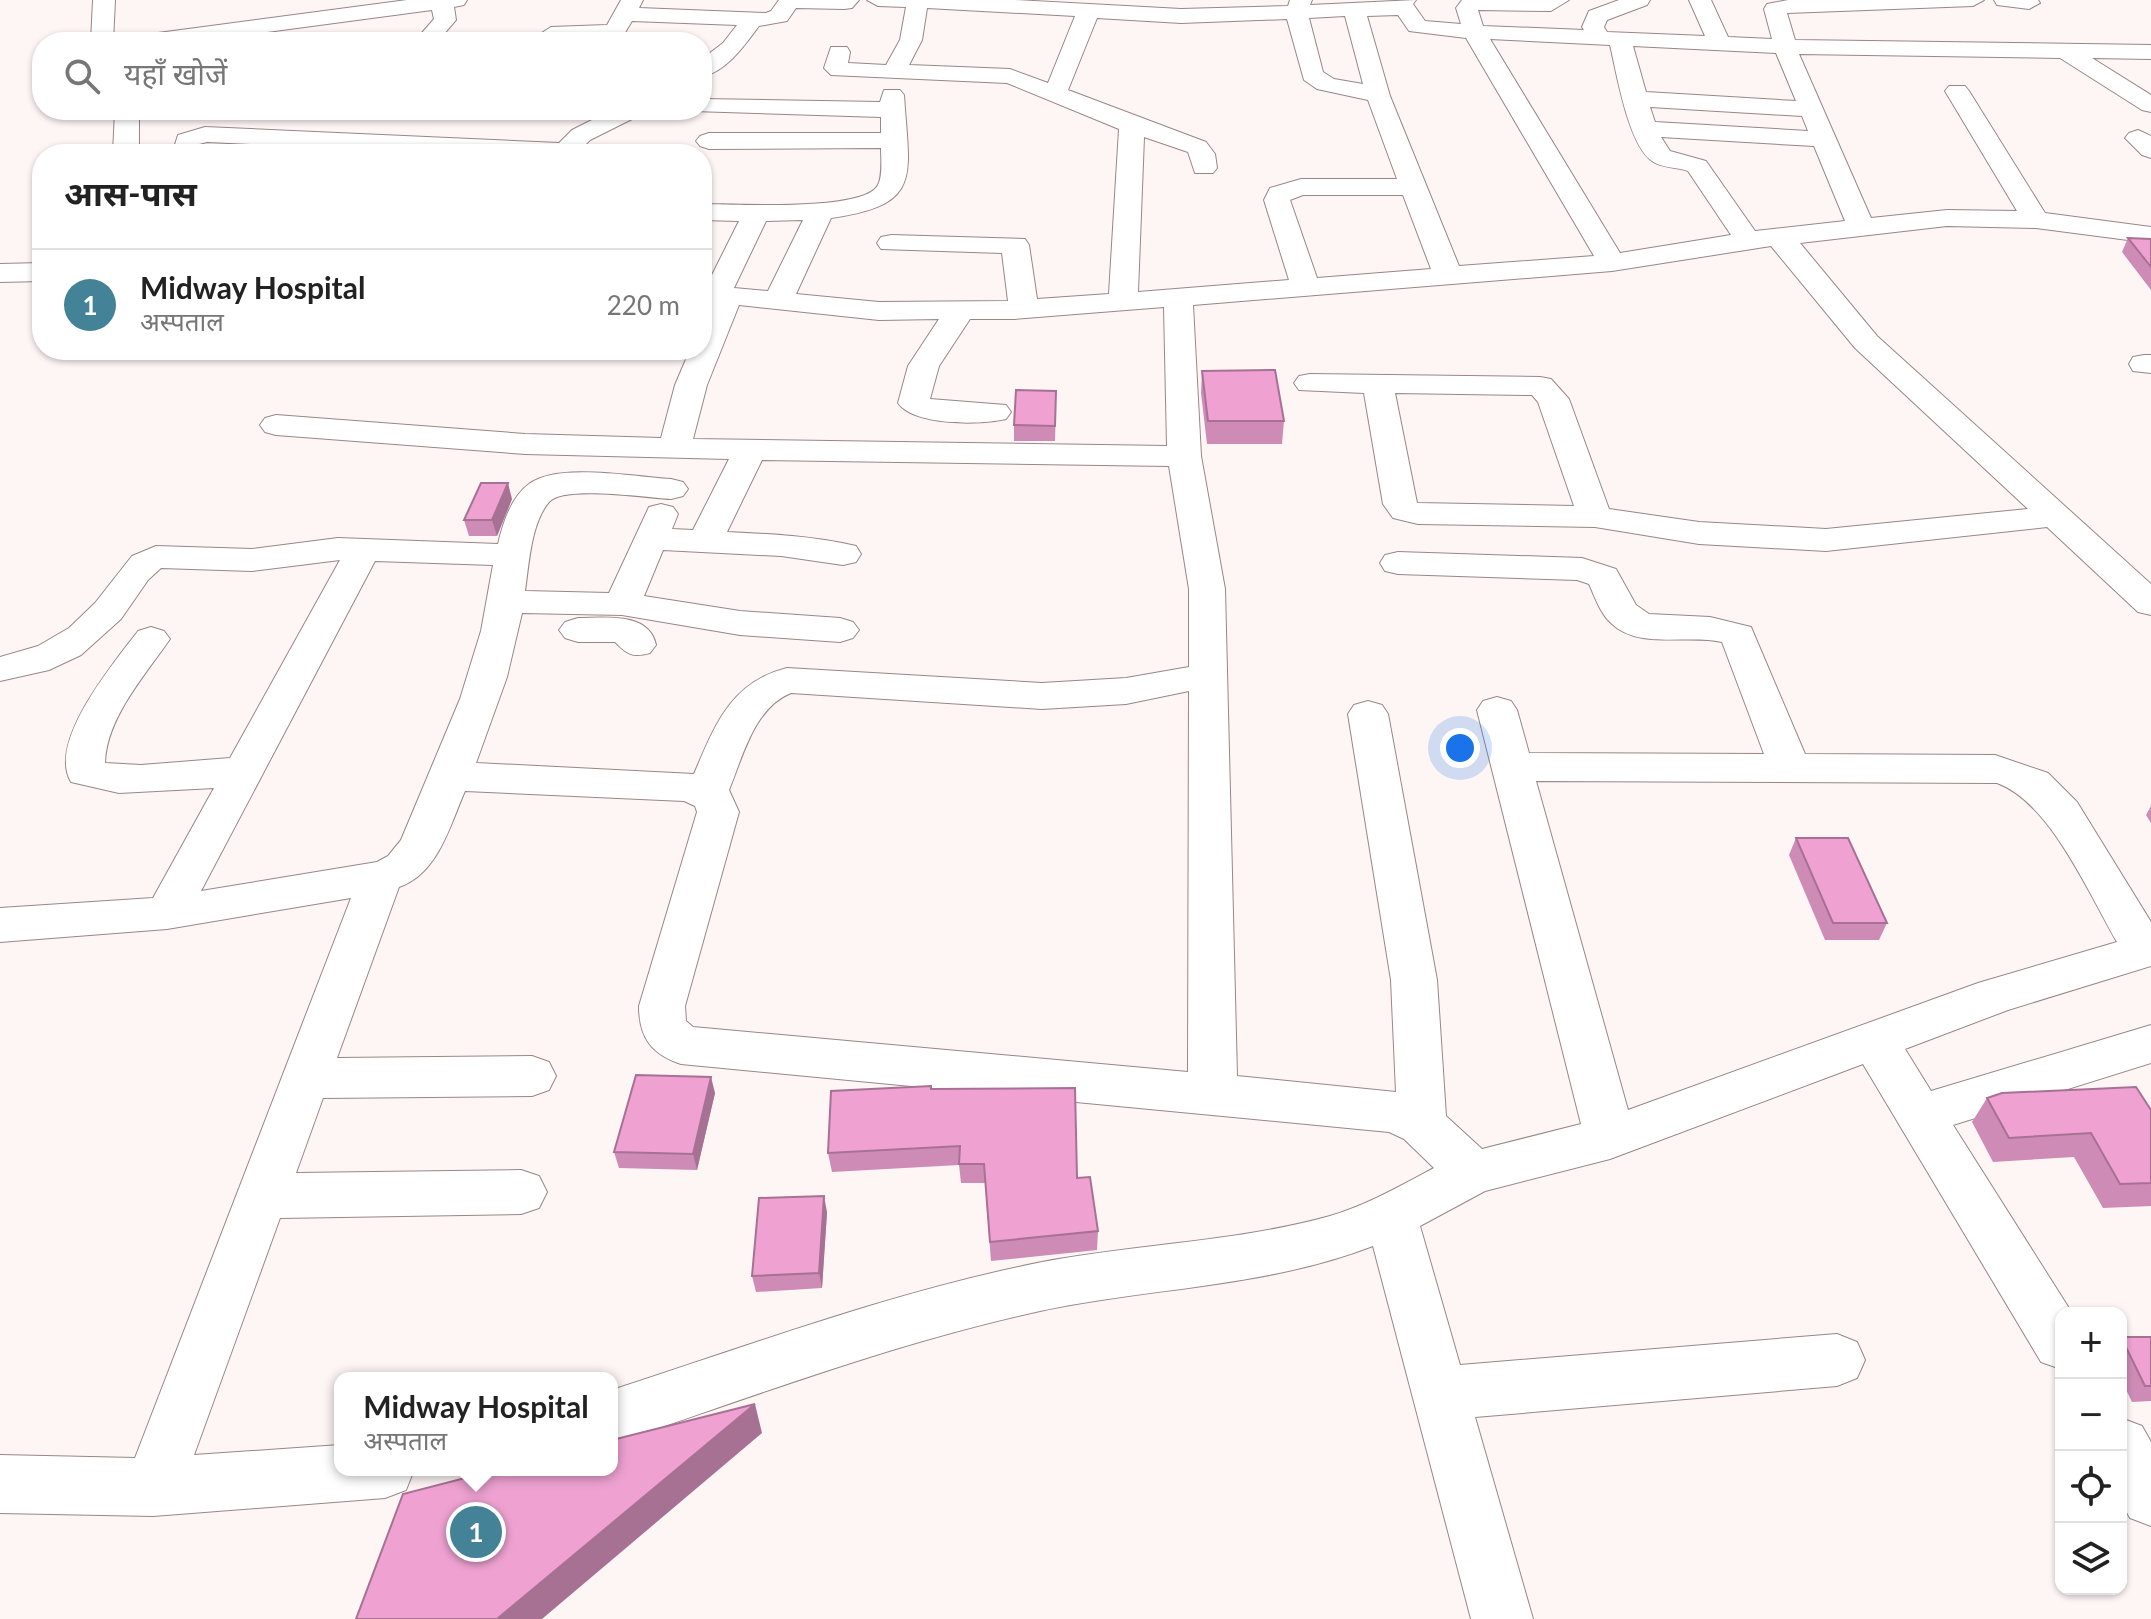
<!DOCTYPE html>
<html lang="hi">
<meta charset="utf-8">
<style>
body{margin:0;font-family:Lato,"Noto Sans Devanagari",sans-serif;background:#f2f2f2;color:#222}
.controls{position:absolute;right:24px;bottom:24px;display:grid;overflow:hidden;border-radius:16px;box-shadow:0 2px 6px #0004}
.controls button{width:72px;height:72px;display:grid;place-items:center;padding:0;border:0;border-bottom:2px solid #e0e0e0;background:#fff;color:#222;font:40px sans-serif}
.you{position:absolute;left:1460px;top:748px;width:28px;height:28px;margin:-20px;border:6px solid #fff;border-radius:50%;background:#1a73e8;box-shadow:0 0 0 12px #1a73e833}
.badge{display:grid;place-items:center;width:52px;height:52px;border-radius:50%;background:#448297;color:#fff;font-size:26px;font-weight:700}
.pin{position:absolute;translate:-50% -50%;border:4px solid #fff;box-shadow:0 2px 8px #0006}
.popup{position:absolute;left:334px;top:1372px;width:284px;height:104px;box-sizing:border-box;display:grid;place-content:center;border-radius:16px;background:#fff;filter:drop-shadow(0 2px 6px #0005);font-size:26px;white-space:nowrap;color:#767676}
.popup b{font-size:30px;color:#222}
.popup::after{content:'';position:absolute;left:50%;top:100%;margin-left:-16px;border:16px solid transparent;border-top-color:#fff}
.list{margin:0;padding:0;list-style:none}
h2{display:flex;justify-content:space-between;align-items:center;height:104px;margin:0;padding:0 32px;font-size:34px}
h2 small{font-size:26px;font-weight:400;color:#767676}
.list li{display:grid;grid-template-columns:52px 1fr auto;gap:24px;align-items:center;box-sizing:border-box;height:112px;padding:0 32px;border-top:2px solid #e0e0e0}
.list b{display:block;font-size:30px;white-space:nowrap}
.list p{margin:0;font-size:26px;white-space:nowrap;color:#767676}
.list em{font-size:26px;font-style:normal;color:#767676}
.icon{flex:none;width:44px;height:44px;fill:none;stroke:currentColor;stroke-width:2;stroke-linecap:round;stroke-linejoin:round}
.map{position:relative;flex:none;width:2151px;height:1619px;overflow:hidden}
.search{position:absolute;background:#fff;box-shadow:0 2px 6px #0004;left:32px;top:32px;width:680px;height:88px;display:flex;align-items:center;gap:20px;box-sizing:border-box;padding:0 28px;border-radius:32px;color:#767676;font-size:30px}
.panel{position:absolute;background:#fff;box-shadow:0 2px 6px #0004;left:32px;top:144px;width:680px;height:216px;border-radius:32px}
.map>svg:first-child{display:block}
.lines{fill:none;stroke-linecap:round;stroke-linejoin:round}
.minor-casing{stroke:#9a8687;stroke-width:2}
.minor{fill:#fff;fill-rule:evenodd}
.wall{fill:#ce8bb5}
.shaded-wall{fill:#a77193}
.building{fill:#efa2d2;stroke:#a77193;stroke-width:2}
</style>
<div class="map">
<svg width="2151" height="1619" viewBox="0 0 2151 1619">
<rect width="100%" height="100%" fill="#fef5f5"/>
<g class="lines">
<defs>
<path id="minor" d="M93,0H115L113,42H91Z
M407,0H467L464,5L454,7L456,20L437,42H414L434,19L432,10L193,42H132L135,37L143,35Z
M621,0H643L639,8L766,13L771,11L779,0H859L852,8L844,9L796,8L787,21L759,26C744,46 727,71 702,77V59L723,43L737,25L632,21L623,36L615,38L551,41L540,34L551,27L607,25Z
M867,0H1015L1181,9L1288,6L1290,0H1312L1310,5L1416,0L1413,4L1425,21L1461,24L1456,8L1462,0H1569L1551,11L1478,10L1483,26L1584,30L1582,27L1589,11L1619,0H1650L1647,5L1607,20L1604,27L1607,32L1705,36L1689,0H1711L1728,37L1772,39L1764,9L1767,4L1788,0H1984L1973,6L1787,13L1795,40L2151,45V59L2092,58L2151,95V112L2142,110L2060,58L1799,54L1871,218L1947,210L2017,211L1945,91L1949,86H1965L1969,91L2045,213L2151,227V243L2036,228L1947,226L1800,243L1877,336L2151,584V615L2138,612L2047,527L1826,551L1699,544L1595,527L1418,524L1393,518L1383,504L1364,393L1299,390L1294,383L1299,376L1310,374L1540,377L1551,379L1569,399L1609,509L1699,522L1826,529L2028,509L1855,348L1771,246L1612,271L1193,305L1201,456L1225,589L1237,1076L1396,1092L1391,980L1348,714L1354,705L1368,701L1382,705L1388,714L1437,980L1446,1116L1482,1149L1581,1124L1477,710L1483,701L1497,697L1511,701L1517,710L1529,753L1764,754L1722,642C1688,634 1638,650 1611,623C1600,613 1595,597 1589,584L1577,580L1398,574L1385,571L1380,563L1385,555L1398,552L1582,558L1616,569L1636,605L1649,614L1710,617L1751,627L1805,754L1995,755L2048,773L2077,802L2151,922V966L2008,1010L1905,1049L1931,1091L2151,1025V1063L1953,1125L2072,1313H2061V1369L2041,1362L1863,1064L1610,1159L1485,1191L1420,1226L1460,1365L1837,1334L1857,1342L1865,1360L1857,1378L1837,1386L1475,1417L1533,1619H1471L1373,1246C1264,1288 1152,1287 1040,1311C894,1343 754,1396 612,1444V1390C754,1344 896,1291 1042,1262C1138,1244 1236,1242 1330,1216C1367,1205 1400,1186 1434,1168L1404,1139L1389,1132L681,1064C651,1054 639,1037 639,1006L697,812L695,806L684,801L465,791C450,825 438,874 399,887L337,1058L532,1056L549,1062L556,1076L549,1090L532,1096L323,1098L296,1173L521,1170L539,1176L547,1192L539,1208L521,1214L280,1218L194,1455L340,1445V1470H414L406,1490L385,1498L153,1516L0,1513V1455L135,1458L351,898L167,929L0,942V908L153,898L214,788L119,793L71,782C47,742 114,663 138,631L151,627L164,631L170,639C146,674 106,718 105,763L141,765L230,758L340,560L252,571L161,568L148,580L121,619L81,655L49,670L0,681V657L38,646L69,628L95,603L132,556L156,546L252,549L338,538L498,544C503,523 511,497 529,484C557,462 636,477 671,479L683,482L688,489L683,496L671,499C647,498 564,485 549,502C531,523 529,564 525,591L609,593L649,507L661,504L673,507L678,514L672,529L693,530L729,459L525,454L276,435L265,432L260,425L265,418L276,415L525,434L661,438L675,385L690,350H702V323L711,303L702,302V284L707,285L739,221L702,220V204C732,204 865,212 878,185C883,175 881,158 881,148L709,149L700,146L696,141L700,136L709,133H881V117L693,111L702,110V99L880,102L884,90H900L904,95C909,176 924,205 831,218L796,294L879,302L1008,301L1002,253L881,249L877,243L881,237L891,235L1025,239L1029,245L1037,299L1109,294L1119,129L1007,83L831,75L824,68L831,47H847L850,52L848,63L886,65L900,40L906,7L878,6ZM927,8L1075,16L1048,83L1010,69L909,65L922,40ZM1398,15L1409,31L1466,38L1594,256L1459,266L1390,96L1367,16ZM1345,16L1363,84L1334,79L1323,72L1309,18ZM1097,18L1181,23L1287,19L1304,80L1317,89L1368,100L1397,179H1301L1270,188L1264,200L1289,280L1138,292L1144,137L1188,152L1195,173H1213L1217,168L1215,154L1206,142L1068,90ZM1490,39L1610,45C1617,74 1628,144 1652,161C1661,168 1677,167 1688,171L1731,235L1620,253ZM1633,46L1776,53L1796,101L1646,92ZM1650,107L1802,116L1808,131L1655,122ZM1661,137L1814,146L1845,221L1755,231L1706,161L1670,151ZM1303,195H1403L1431,269L1317,278L1290,200ZM803,220L768,291L734,288L766,221ZM739,305L879,320L939,319L908,366L898,403C914,426 981,425 1006,419L1011,412L1006,405L930,399L939,366L970,319H1014L1164,307L1167,446L693,439L707,385ZM1395,393L1532,395L1538,402L1574,506L1417,503ZM762,460L1169,466L1189,589V667L1126,678L1042,683L787,668C731,682 715,725 694,774L476,763L507,677L522,613L622,615L740,635L840,642L853,638L859,630L853,622L840,618L740,611L644,596L663,550L781,556L843,565L856,562L861,554L856,546C814,536 770,534 727,532ZM375,561L493,565L481,631L460,699L401,840L388,856L377,862L201,891ZM1189,691L1188,1072L693,1027L686,1021L685,1006L739,812L729,790C743,756 754,708 791,693L1042,709L1126,704ZM1536,781L1997,783C2050,802 2089,894 2117,942L1978,983L1628,1110Z
M1994,0H2038L2040,3L2029,9L1997,5Z
M115,110H139V154H113Z
M612,110H643L640,115L590,140L576,154H468L207,142L199,144L198,154H172L178,135L205,127L559,143L572,130Z
M2138,130L2151,136V158L2142,155L2125,138L2129,133Z
M42,263V281L0,282V264Z
M2144,355H2151V373L2133,371L2129,364L2133,357Z
M578,618C604,618 649,611 656,645L650,653C632,658 627,654 615,642H578L565,638L559,630L565,622Z
M2121,1418L2142,1426L2151,1442V1526L2130,1518L2121,1502Z"/>
</defs>
<!-- minor casing -->
<use href="#minor" class="minor-casing"/>
<!-- minor -->
<use href="#minor" class="minor"/>
</g>
<!-- wall -->
<path class="wall" d="M2128,238L2151,239V290L2122,252Z
M1202,371L1284,421L1282,444H1207L1201,393Z
M1056,406L1055,441H1014V425Z
M512,499L497,536H469L464,520Z
M2151,806V823L2146,815Z
M1796,838L1887,923L1879,940H1825L1789,855Z
M932,1089L1077,1178L1098,1231L1097,1250L991,1261L985,1183H961L959,1165L832,1172L828,1153Z
M715,1093L697,1170L619,1168L614,1152Z
M1987,1098L2151,1110V1206L2103,1208L2074,1157L1993,1162L1972,1122Z
M827,1212L822,1288L756,1292L752,1276Z
M2121,1337H2151V1401L2132,1402L2121,1379Z"/>
<!-- shaded-wall -->
<path class="shaded-wall" d="M508,483L512,499L497,536L492,520Z
M711,1077L715,1093L697,1170L693,1154Z
M824,1196L827,1212L822,1288L819,1273Z
M755,1404L762,1433L542,1619H497Z"/>
<!-- building -->
<path class="building" d="M2128,238L2151,239V267Z
M1275,370L1284,421H1208L1202,371Z
M1016,390L1056,391L1055,426L1014,425Z
M481,483H508L492,520H464Z
M1796,838H1848L1887,923H1833Z
M636,1075L711,1077L693,1154L614,1152Z
M931,1086V1089L1075,1088L1077,1178L1090,1177L1098,1231L990,1242L984,1164H959L960,1146L828,1153L831,1091Z
M2136,1087L2151,1110V1183L2120,1184L2091,1133L2009,1138L1987,1098L2002,1093Z
M824,1196L819,1273L752,1276L759,1198Z
M2121,1337H2151V1386H2145Z
M755,1404L497,1619H356L403,1494L496,1470H612V1440Z"/>
</svg>
<div class="controls">
<button>+</button>
<button>−</button>
<button><svg class="icon" aria-label="locate" viewBox="0 0 24 24"><circle cx="12" cy="12" r="6"/><path d="M12 2v4M12 18v4M2 12h4M18 12h4"/></svg></button>
<button><svg class="icon" aria-label="layers" viewBox="0 0 24 24"><path d="M12 4l9 5-9 5-9-5zM3 14l9 5 9-5"/></svg></button>
</div>
<div class="you"></div>
<div class="pin badge" style="left:476px;top:1532px">1</div>
<div class="popup"><b>Midway Hospital</b>अस्पताल</div>
<div class="search"><svg class="icon" aria-label="search" viewBox="0 0 24 24"><circle cx="10" cy="10" r="6"/><path d="M15 15l6 6"/></svg>यहाँ खोजें</div>
<section class="panel">
<h2>आस-पास<small></small></h2>
<ul class="list">
<li><span class="badge">1</span><div><b>Midway Hospital</b><p>अस्पताल</p></div><em>220 m</em></li>
</ul>
</section>
</div>
